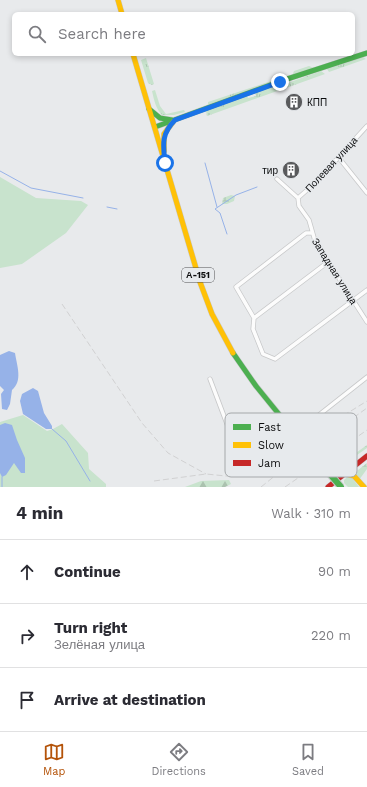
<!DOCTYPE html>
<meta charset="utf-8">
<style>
body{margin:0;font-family:"Work Sans",sans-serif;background:#f7f7f7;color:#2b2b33}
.stop{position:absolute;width:12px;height:12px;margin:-9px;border:3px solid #1a73e8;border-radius:50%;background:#fff}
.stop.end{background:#1a73e8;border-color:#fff;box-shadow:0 1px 4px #0008}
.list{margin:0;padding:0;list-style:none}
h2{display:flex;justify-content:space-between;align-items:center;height:52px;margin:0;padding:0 16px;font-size:17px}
h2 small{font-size:13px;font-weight:400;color:#7c7c81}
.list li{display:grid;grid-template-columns:26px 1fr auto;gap:12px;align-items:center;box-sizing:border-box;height:64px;padding:0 16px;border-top:1px solid #e1e1e2}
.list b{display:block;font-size:15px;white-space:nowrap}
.list p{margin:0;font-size:13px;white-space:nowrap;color:#7c7c81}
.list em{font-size:13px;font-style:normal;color:#7c7c81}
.icon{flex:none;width:22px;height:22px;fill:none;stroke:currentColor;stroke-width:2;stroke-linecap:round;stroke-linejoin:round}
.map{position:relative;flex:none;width:367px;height:487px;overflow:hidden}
.search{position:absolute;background:#fff;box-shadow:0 2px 6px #0003;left:12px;right:12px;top:12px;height:44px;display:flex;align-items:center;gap:10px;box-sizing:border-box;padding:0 14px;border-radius:6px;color:#7c7c81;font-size:15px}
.sheet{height:244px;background:#fff}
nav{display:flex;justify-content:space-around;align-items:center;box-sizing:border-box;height:56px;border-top:1px solid #e1e1e2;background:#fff;font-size:11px;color:#7c7c81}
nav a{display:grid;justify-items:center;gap:2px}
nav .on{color:#b45309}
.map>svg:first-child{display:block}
.grass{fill:url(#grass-tufts)}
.forest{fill:url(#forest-firs)}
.wetland{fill:url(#wetland-marsh)}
.garden{fill:#c8e3cd}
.water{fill:#96b2e8}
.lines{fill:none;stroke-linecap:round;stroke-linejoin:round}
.stream{stroke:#96b2e8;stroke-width:1}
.street-casing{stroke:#c7c8c9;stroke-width:5}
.fast-casing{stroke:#c7c8c9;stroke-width:6}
.slow-casing{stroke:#c7c8c9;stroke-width:6}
.jam-casing{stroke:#c7c8c9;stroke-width:6}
.street{stroke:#fcfcfc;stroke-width:3.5}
.fast{stroke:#4caf50;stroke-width:5}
.slow{stroke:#ffc107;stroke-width:5}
.jam{stroke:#c62828;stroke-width:5}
.rail{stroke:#d1d1d2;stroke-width:1;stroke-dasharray:6 3;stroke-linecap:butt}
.fast-bridge-casing{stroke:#c6c7c8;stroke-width:8;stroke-linecap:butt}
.fast-bridge{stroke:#4caf50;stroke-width:6}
.route{stroke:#1a73e8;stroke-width:5}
.labels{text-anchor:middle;stroke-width:3;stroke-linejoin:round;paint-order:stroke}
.shield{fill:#e7eaed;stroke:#4e4f51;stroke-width:1}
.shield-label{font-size:9px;font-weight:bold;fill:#0c0d0e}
.poi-label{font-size:10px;fill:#0c0d0e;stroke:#e7eaed;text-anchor:start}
.street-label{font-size:10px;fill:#0c0d0e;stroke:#e7eaed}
.key{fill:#e7eaed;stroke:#a5a8aa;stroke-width:1}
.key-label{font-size:11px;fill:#0c0d0e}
</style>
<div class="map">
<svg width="367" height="487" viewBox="0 0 367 487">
<defs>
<pattern id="grass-tufts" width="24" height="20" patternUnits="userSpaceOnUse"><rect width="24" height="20" fill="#c8e3cd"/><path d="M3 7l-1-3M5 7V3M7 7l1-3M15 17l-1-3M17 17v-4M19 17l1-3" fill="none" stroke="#abc2af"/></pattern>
<pattern id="forest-firs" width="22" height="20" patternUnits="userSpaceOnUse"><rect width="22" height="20" fill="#c8e3cd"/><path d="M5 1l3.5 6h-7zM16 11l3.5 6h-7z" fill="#abc2af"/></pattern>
<pattern id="wetland-marsh" width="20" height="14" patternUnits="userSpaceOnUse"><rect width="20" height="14" fill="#c8e3cd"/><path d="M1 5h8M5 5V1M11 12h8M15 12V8" fill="none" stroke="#abc2af"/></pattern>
</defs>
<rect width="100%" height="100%" fill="#e8eaec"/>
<!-- grass -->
<path class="grass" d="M363,57L366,59L329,72L327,69Z
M146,58L154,84L152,85L148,83L141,60Z
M309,66L314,68L292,76L294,71Z
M321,71L325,74L286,88L285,84Z
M277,79L279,80L208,105V102Z
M275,86L279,87L280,90L207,116L206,111L247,96L248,98L256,96L255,93Z
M155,90L160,106L166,114L184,110L185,112L174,115H162C156,109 154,100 152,91Z
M367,445V448L337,469L336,467Z
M367,463V469L359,480L356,475L358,470Z
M347,477L352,478L359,487H348L344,483V480Z"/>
<!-- forest -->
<path class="forest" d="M229,480L231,484L225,487H185L201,481Z"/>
<!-- wetland -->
<path class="wetland" d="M231,195L235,196L234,201L227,204H222L223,198Z"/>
<!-- garden -->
<path class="garden" d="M0,177L36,198L81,201L88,205L66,233L22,264L0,268Z
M23,415L47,431L53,429L62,424L88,453L89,469L106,484V487H0V422Z"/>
<!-- water -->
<path class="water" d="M9,351L15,353C17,366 23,381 12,390L10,404L7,410L2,409L1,394L4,390L0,386V355Z
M33,388L38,391L44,413L52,426V429H46L23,414L20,401L22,394Z
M5,423L12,425L17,440L25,458V473H21L14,463L6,475L2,477L0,473V425Z"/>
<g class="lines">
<!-- stream -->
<path class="stream" d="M205,163L217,207
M0,171L31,188L83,198
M107,207L117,209
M227,234L220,213L215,209L236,195L257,187
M52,429L66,441L90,481
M2,477V487"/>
<defs>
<path id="street" d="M339,158L367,193
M277,179L298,198L315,183L367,126
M298,198L299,206L309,220L315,241L367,322
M312,233H306L236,287L254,318L253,329L263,354L275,359L367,290
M254,318L328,262
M210,379L244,469L253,467L367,377"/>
<path id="fast" d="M149,109L160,118L172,120
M155,127L281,81L367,53
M233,353L256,386L282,418"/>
<path id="slow" d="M118,0L122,14
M133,54L200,282L212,314L233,353
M164,151V134L173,122
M346,474L354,476L364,487"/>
<path id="jam" d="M328,487L367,456"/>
</defs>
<!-- street casing -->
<use href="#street" class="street-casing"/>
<!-- fast casing -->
<use href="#fast" class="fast-casing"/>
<!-- slow casing -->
<use href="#slow" class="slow-casing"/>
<!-- jam casing -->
<use href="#jam" class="jam-casing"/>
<!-- street -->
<use href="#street" class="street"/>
<!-- fast -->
<use href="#fast" class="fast"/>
<!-- slow -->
<use href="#slow" class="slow"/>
<!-- jam -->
<use href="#jam" class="jam"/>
<!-- rail -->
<path class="rail" d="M62,304L142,423L168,453L206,474
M339,428L367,408
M154,481L206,474L226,476L240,474L276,464L325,427L367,401
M261,487L342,422
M285,487L367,430"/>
<defs>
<path id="fast-bridge" d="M282,418L341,487"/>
</defs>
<!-- fast-bridge casing -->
<use href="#fast-bridge" class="fast-bridge-casing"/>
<!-- fast-bridge -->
<use href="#fast-bridge" class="fast-bridge"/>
</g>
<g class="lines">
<!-- route -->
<path class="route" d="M165,163C163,145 161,134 175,120L280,82"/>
</g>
<!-- icons -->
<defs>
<symbol id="building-disc" viewBox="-11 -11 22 22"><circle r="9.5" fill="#595a5c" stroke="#e7eaed"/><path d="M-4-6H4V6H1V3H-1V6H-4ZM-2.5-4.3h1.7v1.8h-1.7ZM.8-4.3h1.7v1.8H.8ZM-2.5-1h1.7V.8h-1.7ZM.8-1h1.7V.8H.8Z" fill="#fff"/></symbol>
</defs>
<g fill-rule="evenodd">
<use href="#building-disc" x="284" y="92" width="20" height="20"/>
<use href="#building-disc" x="281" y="160" width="20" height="20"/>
</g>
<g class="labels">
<!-- shield labels -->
<rect class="shield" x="182" y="268" width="32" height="14" rx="3"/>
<g class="shield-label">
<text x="198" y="278">А-151</text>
</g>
<!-- poi labels -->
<g class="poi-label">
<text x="307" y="106">КПП</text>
<text x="278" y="174" text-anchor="end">тир</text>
</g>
<!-- street labels -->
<g class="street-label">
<text transform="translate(331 164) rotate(-47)" y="4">Полевая улица</text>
<text transform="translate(335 271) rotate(58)" y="4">Западная улица</text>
</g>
</g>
<!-- legend -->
<rect x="225" y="413" width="132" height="64" rx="6" class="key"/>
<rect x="233" y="424" width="18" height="6" fill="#4caf50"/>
<rect x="233" y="442" width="18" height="6" fill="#ffc107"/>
<rect x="233" y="460" width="18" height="6" fill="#c62828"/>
<g class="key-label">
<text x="258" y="431">Fast</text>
<text x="258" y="449">Slow</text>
<text x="258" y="467">Jam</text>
</g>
</svg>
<div class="stop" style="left:165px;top:163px"></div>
<div class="stop end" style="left:280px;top:82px"></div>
<div class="search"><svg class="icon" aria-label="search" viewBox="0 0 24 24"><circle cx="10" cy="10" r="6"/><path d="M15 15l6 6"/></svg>Search here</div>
</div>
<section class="sheet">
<h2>4 min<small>Walk · 310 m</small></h2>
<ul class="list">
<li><svg class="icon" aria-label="ahead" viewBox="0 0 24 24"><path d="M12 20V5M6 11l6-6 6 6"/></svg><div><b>Continue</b></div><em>90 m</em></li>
<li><svg class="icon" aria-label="right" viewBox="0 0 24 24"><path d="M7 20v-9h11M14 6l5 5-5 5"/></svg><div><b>Turn right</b><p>Зелёная улица</p></div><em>220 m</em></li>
<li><svg class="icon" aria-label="arrive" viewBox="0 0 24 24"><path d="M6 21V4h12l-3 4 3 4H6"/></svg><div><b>Arrive at destination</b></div></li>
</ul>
</section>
<nav>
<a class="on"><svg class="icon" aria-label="map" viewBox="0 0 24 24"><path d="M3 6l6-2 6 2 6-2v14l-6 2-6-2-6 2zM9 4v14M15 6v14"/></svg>Map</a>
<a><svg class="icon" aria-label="directions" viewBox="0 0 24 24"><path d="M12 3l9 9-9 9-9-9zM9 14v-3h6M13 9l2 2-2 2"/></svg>Directions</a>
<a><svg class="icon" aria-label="saved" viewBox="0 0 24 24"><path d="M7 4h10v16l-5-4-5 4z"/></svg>Saved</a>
</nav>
